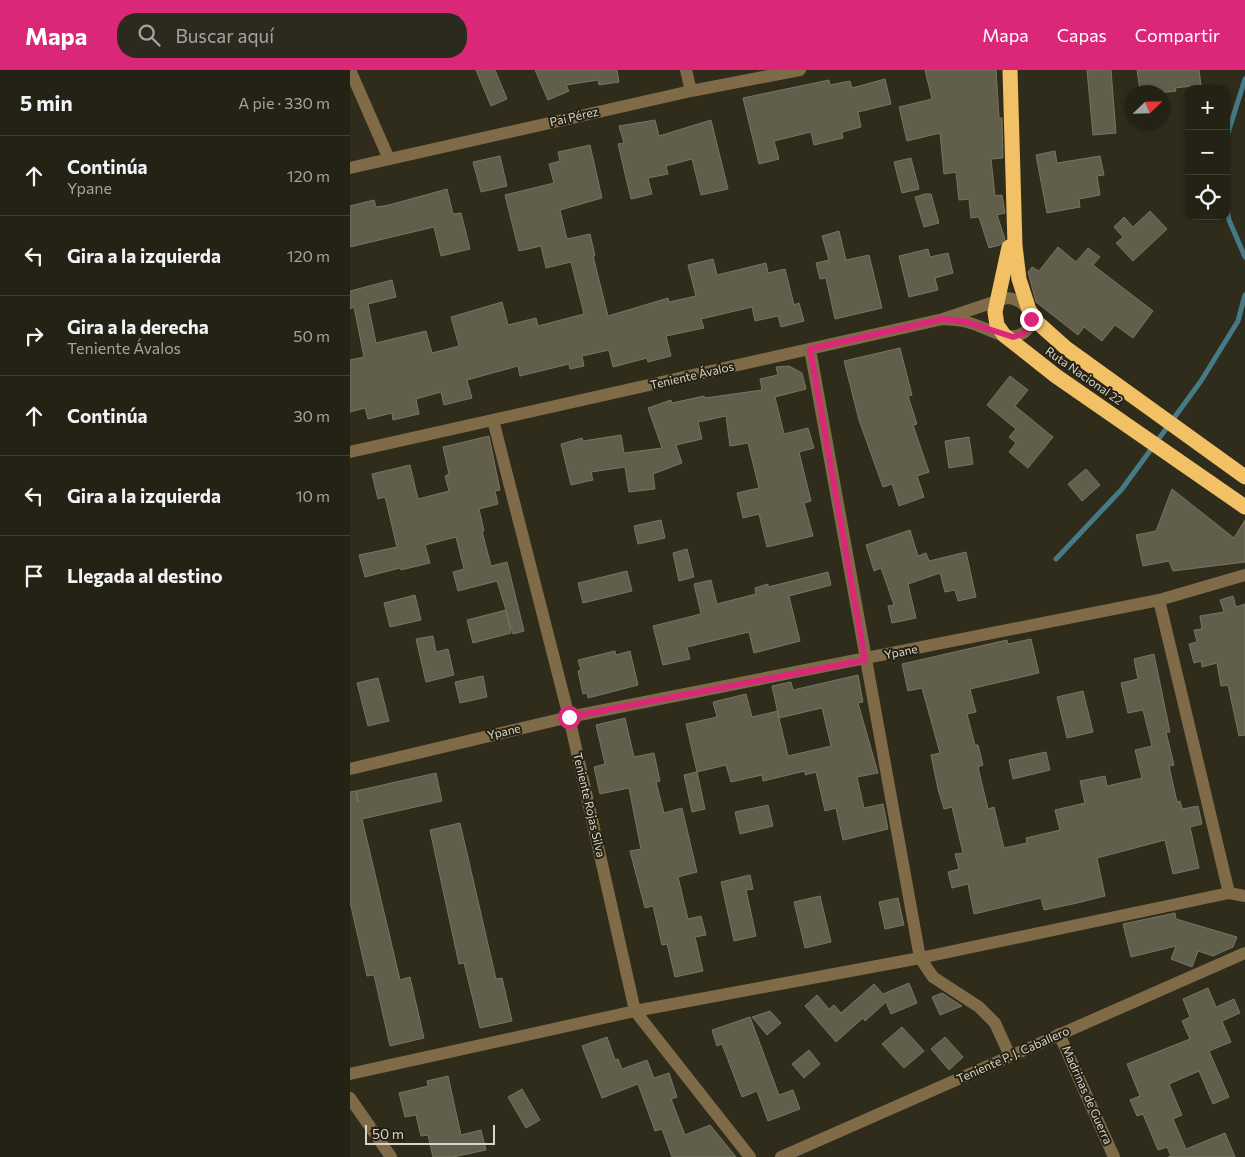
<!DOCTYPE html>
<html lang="es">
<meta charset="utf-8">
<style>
body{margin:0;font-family:Commissioner,sans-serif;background:#2c291e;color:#f1f3f6}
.controls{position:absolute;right:15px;top:15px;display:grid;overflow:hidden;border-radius:10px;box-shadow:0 1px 4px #0004}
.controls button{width:45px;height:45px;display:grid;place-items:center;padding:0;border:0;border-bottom:1px solid #413e34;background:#242115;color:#f1f3f6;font:25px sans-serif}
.compass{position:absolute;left:775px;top:15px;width:45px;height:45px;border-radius:50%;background:#242115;box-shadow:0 1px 4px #0004;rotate:67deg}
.scale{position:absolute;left:15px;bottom:12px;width:130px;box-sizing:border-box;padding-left:5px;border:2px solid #d7d5cb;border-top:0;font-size:14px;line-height:18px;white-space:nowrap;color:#d7d5cb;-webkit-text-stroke:4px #262213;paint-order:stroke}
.stop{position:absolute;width:15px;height:15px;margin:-11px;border:4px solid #db2777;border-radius:50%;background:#fff}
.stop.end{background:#db2777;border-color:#fff;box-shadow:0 1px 5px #0008}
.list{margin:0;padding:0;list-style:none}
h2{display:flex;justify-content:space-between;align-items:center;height:65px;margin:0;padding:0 20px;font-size:21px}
h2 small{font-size:16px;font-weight:400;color:#a3a3a0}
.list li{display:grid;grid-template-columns:32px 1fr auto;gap:15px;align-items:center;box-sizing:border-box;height:80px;padding:0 20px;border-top:1px solid #413e34}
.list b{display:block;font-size:19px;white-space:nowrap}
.list p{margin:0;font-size:16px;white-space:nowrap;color:#a3a3a0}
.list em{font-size:16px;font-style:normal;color:#a3a3a0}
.icon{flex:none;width:28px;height:28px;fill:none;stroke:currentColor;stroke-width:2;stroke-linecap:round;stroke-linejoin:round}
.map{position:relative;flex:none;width:895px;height:1087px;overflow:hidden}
header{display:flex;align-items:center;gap:30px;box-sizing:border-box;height:70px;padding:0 25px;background:#db2777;color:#fff}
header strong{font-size:24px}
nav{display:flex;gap:28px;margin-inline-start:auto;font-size:18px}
.search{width:350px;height:45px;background:#2c291e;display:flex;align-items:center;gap:12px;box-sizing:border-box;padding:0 18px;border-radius:20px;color:#a3a3a0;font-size:19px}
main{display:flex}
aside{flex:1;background:#242115}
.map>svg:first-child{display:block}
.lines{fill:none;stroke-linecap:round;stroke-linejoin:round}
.stream{stroke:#457a86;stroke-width:5}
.building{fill:#625e4c;stroke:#797563;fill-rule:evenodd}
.minor{stroke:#7f6b48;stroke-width:12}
.highway{stroke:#f3c165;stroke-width:15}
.route{stroke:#db2777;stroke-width:6}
.labels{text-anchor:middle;stroke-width:4;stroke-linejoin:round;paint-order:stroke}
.street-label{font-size:12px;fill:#d7d5cb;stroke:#262213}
</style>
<header>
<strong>Mapa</strong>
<div class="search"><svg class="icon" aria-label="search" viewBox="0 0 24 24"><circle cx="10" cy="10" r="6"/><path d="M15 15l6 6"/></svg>Buscar aquí</div>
<nav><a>Mapa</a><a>Capas</a><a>Compartir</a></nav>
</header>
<main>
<aside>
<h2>5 min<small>A pie · 330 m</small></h2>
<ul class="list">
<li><svg class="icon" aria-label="ahead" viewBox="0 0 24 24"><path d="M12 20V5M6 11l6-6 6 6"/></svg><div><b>Continúa</b><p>Ypane</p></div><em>120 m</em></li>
<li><svg class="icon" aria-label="left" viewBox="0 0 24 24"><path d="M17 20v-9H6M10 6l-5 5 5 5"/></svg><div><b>Gira a la izquierda</b></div><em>120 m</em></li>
<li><svg class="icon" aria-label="right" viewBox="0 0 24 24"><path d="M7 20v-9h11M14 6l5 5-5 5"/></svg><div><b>Gira a la derecha</b><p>Teniente Ávalos</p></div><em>50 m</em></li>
<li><svg class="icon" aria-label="ahead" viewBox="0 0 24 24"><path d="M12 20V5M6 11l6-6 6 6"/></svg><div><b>Continúa</b></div><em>30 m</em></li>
<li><svg class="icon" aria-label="left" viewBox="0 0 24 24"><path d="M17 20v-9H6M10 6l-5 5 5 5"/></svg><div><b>Gira a la izquierda</b></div><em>10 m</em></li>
<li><svg class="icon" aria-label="arrive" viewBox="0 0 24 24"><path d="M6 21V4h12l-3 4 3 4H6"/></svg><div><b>Llegada al destino</b></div></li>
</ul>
</aside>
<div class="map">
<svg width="895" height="1087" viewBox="0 0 895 1087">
<rect width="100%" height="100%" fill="#302c1c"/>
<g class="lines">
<!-- stream -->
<path class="stream" d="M876,69L895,9
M876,133L879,150L895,187
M706,489L772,419L851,311L888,251L895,225"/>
</g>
<!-- building -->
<path class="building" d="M126,0H145L157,29L141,36Z
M185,0H267L269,12L249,15L248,10L216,15L219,21L198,30Z
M575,0H646L649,48H652L653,88L641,89L645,126L652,125L655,143L647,145L655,169L650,175L639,178L629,147L621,148L619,129L609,130L606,102L594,104L590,63L557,71L549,37L582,29Z
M737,0H761L766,63L743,65Z
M787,0H849L851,15L825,18L826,21L818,22H809V18L790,20Z
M535,9L541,34L508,42L511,57L492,62L493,68L464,75L461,62L424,71L429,89L409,94L393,28L479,10L480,15L500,11L502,18Z
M305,50L309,66L361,50L378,119L351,125L342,89L316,96L318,104L298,108L302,124L281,129L268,74L274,73L269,56Z
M240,75L252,128L210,140L217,169L240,164L245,186H243L258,246L318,228L319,232L346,226L338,195L363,189L367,205L416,193L418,203L435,199L444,235L449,233L454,251L431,257L428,246L405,251L402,237L351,249L354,258L316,266L321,286L298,292L297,288L263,297L259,280L232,286L234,296L220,299L219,294L170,306L168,296L117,310L122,328L94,335L91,322L66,329L69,344L43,350L42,343L18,349L15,338L0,342V290L14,287L4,237L0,239V221L42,210L46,227L18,234L26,273L76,261L82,283L109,276L101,247L152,232L158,255L186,248L188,256L234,244L221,192L196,198L191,176L169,181L155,125L204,113L199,94L210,91L208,82Z
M705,81L707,93L750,86L754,105L747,106L750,125L729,129L730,137L697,143L686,85Z
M150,86L157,116L131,122L123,92Z
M561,88L569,119L552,123L544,92Z
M97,119L103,144L111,143L120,179L91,186L84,157L0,177V136L24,130L26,137L39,135Z
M575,124H581L589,153L574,157L565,127Z
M800,141L817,159L783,191L766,173L773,167L764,157L774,147L783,157Z
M489,161L496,190L519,185L532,238L485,249L476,208L470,209L466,193L479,190L472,166Z
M708,177L726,192L738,178L750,187L743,195L803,241L783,268L765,255L752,271L734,257L728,265L686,232L678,202L682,197L689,201Z
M578,179L580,187L598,183L603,203L585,208L588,220L559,227L549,186Z
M550,278L562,325L558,326L567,354L563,355L579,402L567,406L574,427L549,436L542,414L533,417L509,350L494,291Z
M439,296L452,303L456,319L425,327L434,364L458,358L464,378L449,382L461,431L454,433L463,466L417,477L409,444L393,448L387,423L409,418L398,373L380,376L376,346L348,352L352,369L326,375L332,393L303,404L305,419L279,422L275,397L241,402L243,410L221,415L211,374L232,368L233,371L271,365L274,383L312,378L298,338L321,330L322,333L354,326L355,328L412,320L410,309L428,305L426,297Z
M660,306L678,320L665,336L703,367L678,398L659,382L666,373L659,367L666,359L637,335Z
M139,366L150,420L145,421L148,434L129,439L134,461H132L141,496L157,492L174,561L163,564L156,541L161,563L123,573L117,550L156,540L147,511L108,521L103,502L114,499L106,467L75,475L80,493L51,500L50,498L15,507L9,485L47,477L35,427L28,429L22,404L60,395L68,429L99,421L95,406L99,404L93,377Z
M619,367L623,394L599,398L595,371Z
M736,399L750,415L732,431L718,414Z
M822,419L884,468L895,450V492L823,501L819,491L793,496L786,465L806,461Z
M311,450L315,468L288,474L284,456Z
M560,460L568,486L576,483L579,491L616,482L626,527L608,531L605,520L595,522L590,503L558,514L566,548L542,553L538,536L544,535L531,498L524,501L516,475Z
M337,479L344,507L329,511L323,483Z
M277,501L282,521L233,533L228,513Z
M478,502L481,515L439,526L450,571L404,583L399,562L337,577L340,589L313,595L303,556L351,544L344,514L361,510L367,534L406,524L405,518L418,514V517Z
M65,525L71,550L40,557L34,533Z
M883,526L886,537L895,534V665L889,666L878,615L871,616L867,593L852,597L851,591L844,593L839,574L847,572L844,560L852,559L850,546L874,542L870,530Z
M83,566L86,582L98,579L104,605L76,612L66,569Z
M681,569L689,603L620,619L626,642L617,644L625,675H628L633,695L628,697L638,739L644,737L654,778L677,773L676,768L710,760L705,740L735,733L730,711L755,706L757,716L792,708L785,680L802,676L793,640L778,643L771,613L788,609L784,589L804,584L820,662H816L824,695L819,696L827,732L830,731L832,739L848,736L852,754L840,757L849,798L823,804L815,770L747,788L755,826L727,833L694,840L691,828L624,844L618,814L602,818L598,802L609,799L605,784L613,783L602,737L594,739L588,719L581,685L590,683L572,618L558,621L552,594L657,570L658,574Z
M265,581L266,585L280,581L288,615L238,628L237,623L233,624L228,601L231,600L228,590Z
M508,605L513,632L508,633L528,703L507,707L514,738L533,734L538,759L493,770L486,738L475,741L466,702L455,705V701L413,711L412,705L381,712L376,695L347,702L336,654L367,647L363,632L396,624L402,647L428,641L429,648L422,616L441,612L443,620ZM472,638L481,676L438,686L429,648Z
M133,606L137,627L110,633L105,612Z
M28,608L39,651L18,656L7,613Z
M733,621L743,662L717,668L707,627Z
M275,648L284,687L304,683L310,711L306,712L314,743L332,738L347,802L328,807L338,849L351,846L356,865L345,867L353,901L325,907L317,874L312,875L303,836L295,838L280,781L291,779L279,718L250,724L244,697L255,694L246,655Z
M696,682L700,700L663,709L659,690Z
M347,702L355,739L342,742L334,705Z
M86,703L92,731L12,749L50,910L60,907L74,968L40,976L24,905L17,906L0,832V722L6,721L8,732L6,721Z
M418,735L423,756L390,764L385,742Z
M110,753L146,909L152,908L162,951L130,958L114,893L109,894L80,760Z
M400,805L403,819L396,820L406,866L384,871L371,812Z
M470,826L481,872L455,878L444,832Z
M548,828L554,855L535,859L529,832Z
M825,843L826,849L887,867L883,877L863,886L848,881L842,897L821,889L826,876L781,887L773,854Z
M559,913L567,933L541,944L536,932L515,951L513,948L486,972L455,936L467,925L479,939L484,935L491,943L524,914L533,924Z
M858,918L866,937L884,929L890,943L872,951L881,972L859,981L879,1027L863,1034L849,1001L819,1014L832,1045L823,1049L836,1079L875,1063L885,1087H818L821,1086L817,1077L808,1080L793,1044L787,1046L780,1030L790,1026L777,994L840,969L832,951L840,947L833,929Z
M592,923L612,936L590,945L582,927Z
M420,941L431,953L417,965L402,947Z
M400,947L429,1025L443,1020L450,1039L418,1051L407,1021L392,1027L372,974L367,976L362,960Z
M552,957L574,981L554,998L532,974Z
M257,967L265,990L268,989L272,999L297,990L304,1008L319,1003L327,1027L321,1029L335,1065L360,1055L386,1087H322L312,1059L305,1061L288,1014L252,1028L232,976Z
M595,967L613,987L599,1000L581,979Z
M459,980L470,994L454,1008L442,994Z
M98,1006L111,1065L131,1060L136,1080L103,1087H83L78,1065L71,1066L66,1045L55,1047L49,1023L78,1016L77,1011Z
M172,1019L190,1050L176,1058L158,1027Z"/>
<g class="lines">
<!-- minor -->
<path class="minor" d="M0,0L39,89
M336,0L341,21
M0,98L341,21L450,0
M460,279L570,888L583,907L629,937L645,953L660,986
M143,350L219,647L285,941L400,1087
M0,382L593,249L656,228C683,229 691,261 665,266C652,269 633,256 620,253C612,250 602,250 593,249
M809,530L879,823
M0,699L219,647L809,530L895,505
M709,964L764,1087
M0,1004L285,941L570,888L879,823L895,826
M0,1028L41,1087
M431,1087L895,883"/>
<!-- highway -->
<path class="highway" d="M660,0L665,176L669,209L679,240L688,253L716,278L895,407
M659,177L645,242L647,255L654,265L706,306L895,437"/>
</g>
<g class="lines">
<!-- route -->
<path class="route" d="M219,647L515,590L460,279L593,249L617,252L663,267L672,264L678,258L681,249"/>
</g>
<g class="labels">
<!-- street labels -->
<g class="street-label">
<text transform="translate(224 47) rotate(-13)" y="4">Pai Pérez</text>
<text transform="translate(342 306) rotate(-13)" y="4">Teniente Ávalos</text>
<text transform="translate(734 306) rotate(35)" y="4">Ruta Nacional 22</text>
<text transform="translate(551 582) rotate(-11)" y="4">Ypane</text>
<text transform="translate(154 662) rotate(-13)" y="4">Ypane</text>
<text transform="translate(239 735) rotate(77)" y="4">Teniente Rojas Silva</text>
<text transform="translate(663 985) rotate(-24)" y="4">Teniente P. J. Caballero</text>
<text transform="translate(737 1025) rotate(66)" y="4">Madrinas de Guerra</text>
</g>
</g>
</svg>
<div class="controls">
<button>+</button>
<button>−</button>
<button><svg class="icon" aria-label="locate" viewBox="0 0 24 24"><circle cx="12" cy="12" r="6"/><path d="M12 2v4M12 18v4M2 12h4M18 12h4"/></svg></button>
</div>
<svg class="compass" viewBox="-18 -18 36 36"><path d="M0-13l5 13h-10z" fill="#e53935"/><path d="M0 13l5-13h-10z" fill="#a3a3a0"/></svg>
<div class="scale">50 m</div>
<div class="stop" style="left:219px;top:647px"></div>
<div class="stop end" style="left:681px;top:249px"></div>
</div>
</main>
